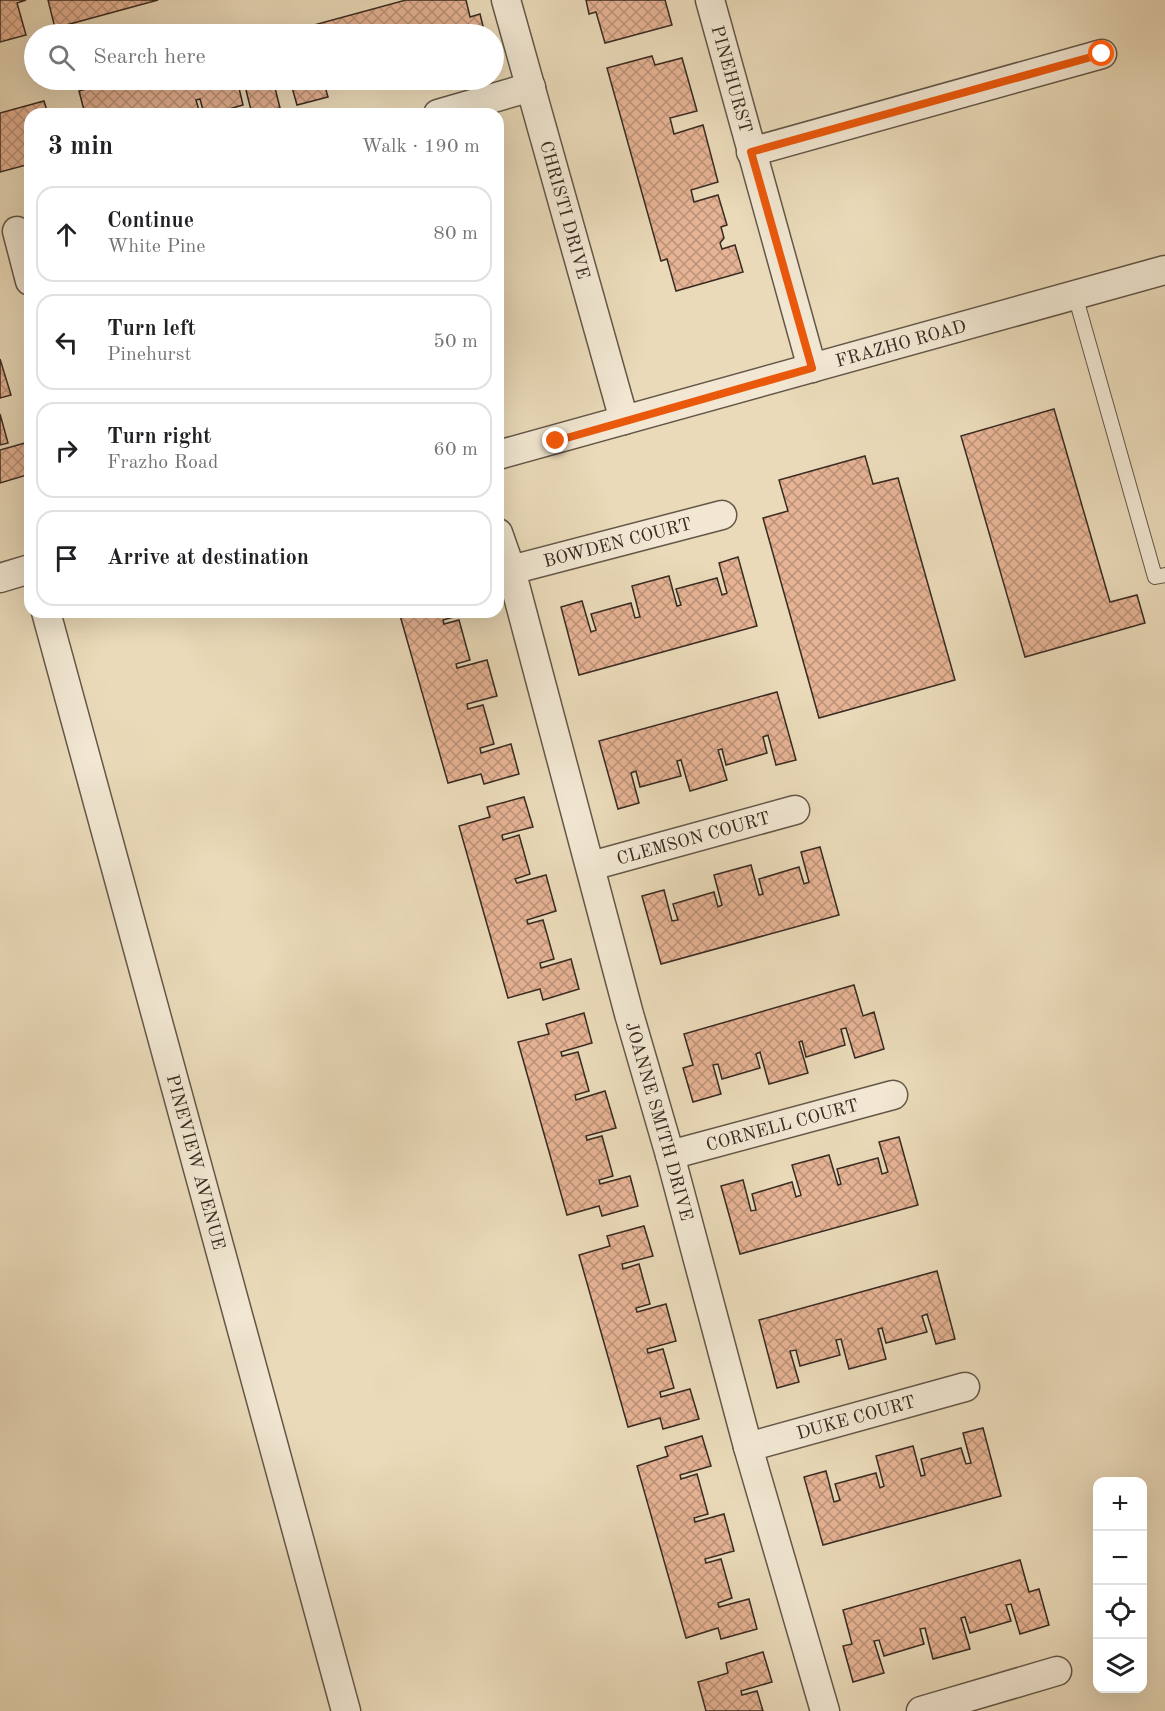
<!DOCTYPE html>
<meta charset="utf-8">
<style>
body{margin:0;font-family:"Old Standard TT",serif;background:#f6f6f6;color:#202124}
.controls{position:absolute;right:18px;bottom:18px;display:grid;overflow:hidden;border-radius:12px;box-shadow:0 6px 24px #0002}
.controls button{width:54px;height:54px;display:grid;place-items:center;padding:0;border:0;border-bottom:2px solid #e0e0e0;background:#fff;color:#202124;font:30px sans-serif}
.stop{position:absolute;width:18px;height:18px;margin:-14px;border:4px solid #ea580c;border-radius:50%;background:#fff}
.stop.end{background:#ea580c;border-color:#fff;box-shadow:0 2px 6px #0008}
.list{margin:0;padding:0;list-style:none}
h2{display:flex;justify-content:space-between;align-items:center;height:78px;margin:0;padding:0 24px;font-size:26px}
h2 small{font-size:20px;font-weight:400;color:#757577}
.list li{display:grid;grid-template-columns:39px 1fr auto;gap:18px;align-items:center;box-sizing:border-box;height:96px;margin:0 12px 12px;padding:0 12px;border:2px solid #e0e0e0;border-radius:18px}
.list b{display:block;font-size:22px;white-space:nowrap}
.list p{margin:0;font-size:20px;white-space:nowrap;color:#757577}
.list em{font-size:20px;font-style:normal;color:#757577}
.icon{flex:none;width:33px;height:33px;fill:none;stroke:currentColor;stroke-width:2;stroke-linecap:round;stroke-linejoin:round}
.map{position:relative;flex:none;width:1165px;height:1711px;overflow:hidden}
.search{position:absolute;background:#fff;box-shadow:0 6px 24px #0002;left:24px;top:24px;width:480px;height:66px;display:flex;align-items:center;gap:15px;box-sizing:border-box;padding:0 21px;border-radius:33px;color:#757577;font-size:22px}
.panel{position:absolute;background:#fff;box-shadow:0 6px 24px #0002;left:24px;top:108px;width:480px;height:510px;border-radius:18px}
.map>svg:first-child{display:block}
.building{fill:url(#building-cross-hatch);stroke:#382b22;stroke-width:1.5}
.lines{fill:none;stroke-linecap:round;stroke-linejoin:round}
.lane-casing{stroke:#645748;stroke-width:16}
.street-casing{stroke:#645748;stroke-width:31}
.lane{stroke:#f1e7d2;stroke-width:14}
.street{stroke:#f1e7d2;stroke-width:28}
.route{stroke:#ea580c;stroke-width:8}
.labels{text-anchor:middle;stroke-width:5;stroke-linejoin:round;paint-order:stroke}
.street-label{font-size:18px;fill:#382b22;stroke:#f1e7d2}
</style>
<div class="map">
<svg width="1165" height="1711" viewBox="0 0 1165 1711">
<defs>
<pattern id="building-cross-hatch" width="8" height="8" patternUnits="userSpaceOnUse" patternTransform="scale(1.5)"><rect width="8" height="8" fill="#e6b394"/><path d="M0 0l8 8M0 8l8-8" fill="none" stroke="#bb9278"/></pattern>
</defs>
<rect width="100%" height="100%" fill="#eadab9"/>
<filter id="stains"><feTurbulence type="fractalNoise" baseFrequency=".00333" numOctaves="4"/><feColorMatrix values="0 0 0 0 .2 0 0 0 0 .09 0 0 0 0 .02 0 0 0 .5 -.17"/></filter>
<radialGradient id="worn" r=".72"><stop offset=".6" stop-color="#630" stop-opacity="0"/><stop offset="1" stop-color="#630" stop-opacity=".3"/></radialGradient>
<!-- building -->
<path class="building" d="M0,0H26L17,3L26,35L0,42Z
M48,0H158L55,28Z
M406,0H466L470,17L480,14L485,34H456L454,28L448,30L449,34H288V32Z
M586,0H665L672,25L605,43L596,12L589,14Z
M652,56L655,65L682,58L697,111L670,118L674,134L703,125L718,182L691,190L694,202L718,195L727,225L721,227L724,238L720,243L722,249L735,245L743,272L676,291L667,259L661,261L607,68Z
M119,80H273L280,108L252,114L245,86L239,88L243,105L211,114H204L200,99L196,100L200,114H160L159,110L154,112V114H85L79,91Z
M290,80H323L328,97L297,105Z
M44,101L48,114H30V164L0,172V113Z
M0,359L11,395L0,398Z
M1054,409L1110,602L1137,595L1145,623L1025,657L961,436Z
M0,414L8,443L0,445Z
M25,443L30,462V474L0,483V450Z
M865,456L873,484L898,478L955,680L819,718L763,518L788,511L779,480Z
M738,557L757,626L579,675L561,607L582,601L591,632L596,630L591,614L631,603L635,618L640,617L632,586L669,576L677,606L681,605L676,589L717,578L722,595L727,593L719,563Z
M399,612H472L443,620L444,624L459,620L470,660L456,664L457,668L487,660L497,696L467,704L468,709L483,705L494,744L480,748L481,753L511,744L519,774L484,784L481,774L448,783Z
M777,692L796,760L776,765L768,735L763,737L767,753L726,765L722,749L718,750L727,780L690,791L681,760L677,761L681,776L640,787L636,771L631,773L639,803L618,809L599,741Z
M524,797L533,827L502,835L503,840L519,835L530,874L515,879L517,883L546,875L556,911L527,920L528,924L543,920L554,959L540,963L541,968L571,959L579,989L543,1000L540,989L508,998L459,826L490,817L487,807Z
M820,847L839,915L661,964L642,896L664,890L672,921L678,920L673,904L714,892L718,907L722,905L714,875L751,865L759,895L763,894L759,879L799,867L804,884L809,882L801,852Z
M854,985L863,1016L874,1012L884,1049L855,1058L846,1028L841,1029L845,1045L806,1057L802,1041L799,1042L808,1073L769,1084L760,1052L756,1054L760,1068L722,1079L718,1064L713,1065L721,1094L693,1102L683,1068L693,1065L684,1034Z
M584,1013L592,1043L561,1052L562,1056L578,1052L589,1091L575,1095L576,1100L605,1091L616,1128L586,1136L587,1140L602,1136L613,1176L599,1180L600,1184L630,1176L638,1206L602,1216L599,1206L567,1215L518,1042L549,1034L546,1024Z
M899,1137L918,1205L740,1254L721,1186L743,1180L751,1211L756,1210L752,1194L792,1182L796,1197L801,1195L792,1165L829,1155L838,1185L841,1184L837,1169L878,1158L882,1174L888,1172L879,1142Z
M644,1226L653,1256L622,1264L623,1269L639,1264L650,1304L636,1308L637,1312L666,1304L676,1341L647,1349L648,1353L663,1349L674,1388L660,1392L661,1397L690,1389L699,1419L663,1429L660,1418L628,1427L579,1255L610,1246L607,1236Z
M937,1271L955,1339L936,1344L927,1314L922,1316L927,1332L886,1343L882,1328L878,1329L886,1359L849,1369L841,1339L836,1340L840,1355L800,1366L796,1350L790,1351L799,1382L777,1388L759,1320Z
M983,1428L1001,1496L823,1545L804,1477L826,1471L834,1502L840,1500L835,1484L876,1473L880,1488L884,1486L876,1456L913,1446L921,1476L925,1475L921,1459L961,1448L966,1464L971,1463L963,1433Z
M702,1436L711,1466L680,1475L681,1479L697,1474L708,1514L694,1518L695,1522L724,1514L734,1551L705,1559L706,1563L721,1559L732,1598L718,1603L719,1607L749,1599L757,1629L721,1639L718,1628L686,1638L637,1466L668,1456L665,1447Z
M1020,1560L1029,1592L1039,1589L1049,1625L1020,1634L1011,1604L1006,1605L1011,1621L970,1633L965,1617L961,1618L970,1649L933,1659L925,1628L920,1629L924,1644L884,1656L879,1640L874,1641L884,1673L853,1682L843,1646L852,1644L843,1610Z
M763,1652L772,1682L741,1691L742,1695L757,1691L763,1711H706L698,1682L728,1673L726,1663Z"/>
<g class="lines">
<defs>
<path id="lane" d="M1075,295L1155,577L1165,575"/>
<g id="street">
<path id="s1" d="M506,0L624,420"/>
<path id="s2" d="M710,0L812,368"/>
<path d="M438,114L531,87"/>
<path d="M751,152L1102,54"/>
<path d="M17,231L30,281"/>
<path id="s3" d="M498,455L1165,270"/>
<path id="s4" d="M498,533L511,570L629,1014L670,1155L748,1447L825,1711"/>
<path id="s5" d="M511,570L722,515"/>
<path d="M0,578L30,569"/>
<path id="s6" d="M46,612L346,1711"/>
<path id="s7" d="M591,866L795,810"/>
<path id="s8" d="M670,1155L893,1095"/>
<path id="s9" d="M748,1447L965,1387"/>
<path d="M921,1711L1057,1671"/>
</g>
</defs>
<!-- lane casing -->
<use href="#lane" class="lane-casing"/>
<!-- street casing -->
<use href="#street" class="street-casing"/>
<!-- lane -->
<use href="#lane" class="lane"/>
<!-- street -->
<use href="#street" class="street"/>
</g>
<g class="lines">
<!-- route -->
<path class="route" d="M556,441L812,368L751,152L1102,54"/>
</g>
<g class="labels">
<!-- street labels -->
<g class="street-label">
<text dy="6" stroke="none"><textPath href="#s2" startOffset="82">PINEHURST</textPath></text>
<text dy="6" stroke="none"><textPath href="#s1" startOffset="218">CHRISTI DRIVE</textPath></text>
<text dy="6" stroke="none"><textPath href="#s3" startOffset="418">FRAZHO ROAD</textPath></text>
<text dy="6" stroke="none"><textPath href="#s5" startOffset="110">BOWDEN COURT</textPath></text>
<text dy="6" stroke="none"><textPath href="#s7" startOffset="106">CLEMSON COURT</textPath></text>
<text dy="6" stroke="none"><textPath href="#s4" startOffset="610">JOANNE SMITH DRIVE</textPath></text>
<text dy="6" stroke="none"><textPath href="#s8" startOffset="116">CORNELL COURT</textPath></text>
<text dy="6" stroke="none"><textPath href="#s6" startOffset="570">PINEVIEW AVENUE</textPath></text>
<text dy="6" stroke="none"><textPath href="#s9" startOffset="112">DUKE COURT</textPath></text>
</g>
</g>
<rect width="100%" height="100%" filter="url(#stains)"/>
<rect width="100%" height="100%" fill="url(#worn)"/>
</svg>
<div class="controls">
<button>+</button>
<button>−</button>
<button><svg class="icon" aria-label="locate" viewBox="0 0 24 24"><circle cx="12" cy="12" r="6"/><path d="M12 2v4M12 18v4M2 12h4M18 12h4"/></svg></button>
<button><svg class="icon" aria-label="layers" viewBox="0 0 24 24"><path d="M12 4l9 5-9 5-9-5zM3 14l9 5 9-5"/></svg></button>
</div>
<div class="stop" style="left:1102px;top:54px"></div>
<div class="stop end" style="left:556px;top:441px"></div>
<div class="search"><svg class="icon" aria-label="search" viewBox="0 0 24 24"><circle cx="10" cy="10" r="6"/><path d="M15 15l6 6"/></svg>Search here</div>
<section class="panel">
<h2>3 min<small>Walk · 190 m</small></h2>
<ul class="list">
<li><svg class="icon" aria-label="ahead" viewBox="0 0 24 24"><path d="M12 20V5M6 11l6-6 6 6"/></svg><div><b>Continue</b><p>White Pine</p></div><em>80 m</em></li>
<li><svg class="icon" aria-label="left" viewBox="0 0 24 24"><path d="M17 20v-9H6M10 6l-5 5 5 5"/></svg><div><b>Turn left</b><p>Pinehurst</p></div><em>50 m</em></li>
<li><svg class="icon" aria-label="right" viewBox="0 0 24 24"><path d="M7 20v-9h11M14 6l5 5-5 5"/></svg><div><b>Turn right</b><p>Frazho Road</p></div><em>60 m</em></li>
<li><svg class="icon" aria-label="arrive" viewBox="0 0 24 24"><path d="M6 21V4h12l-3 4 3 4H6"/></svg><div><b>Arrive at destination</b></div></li>
</ul>
</section>
</div>
